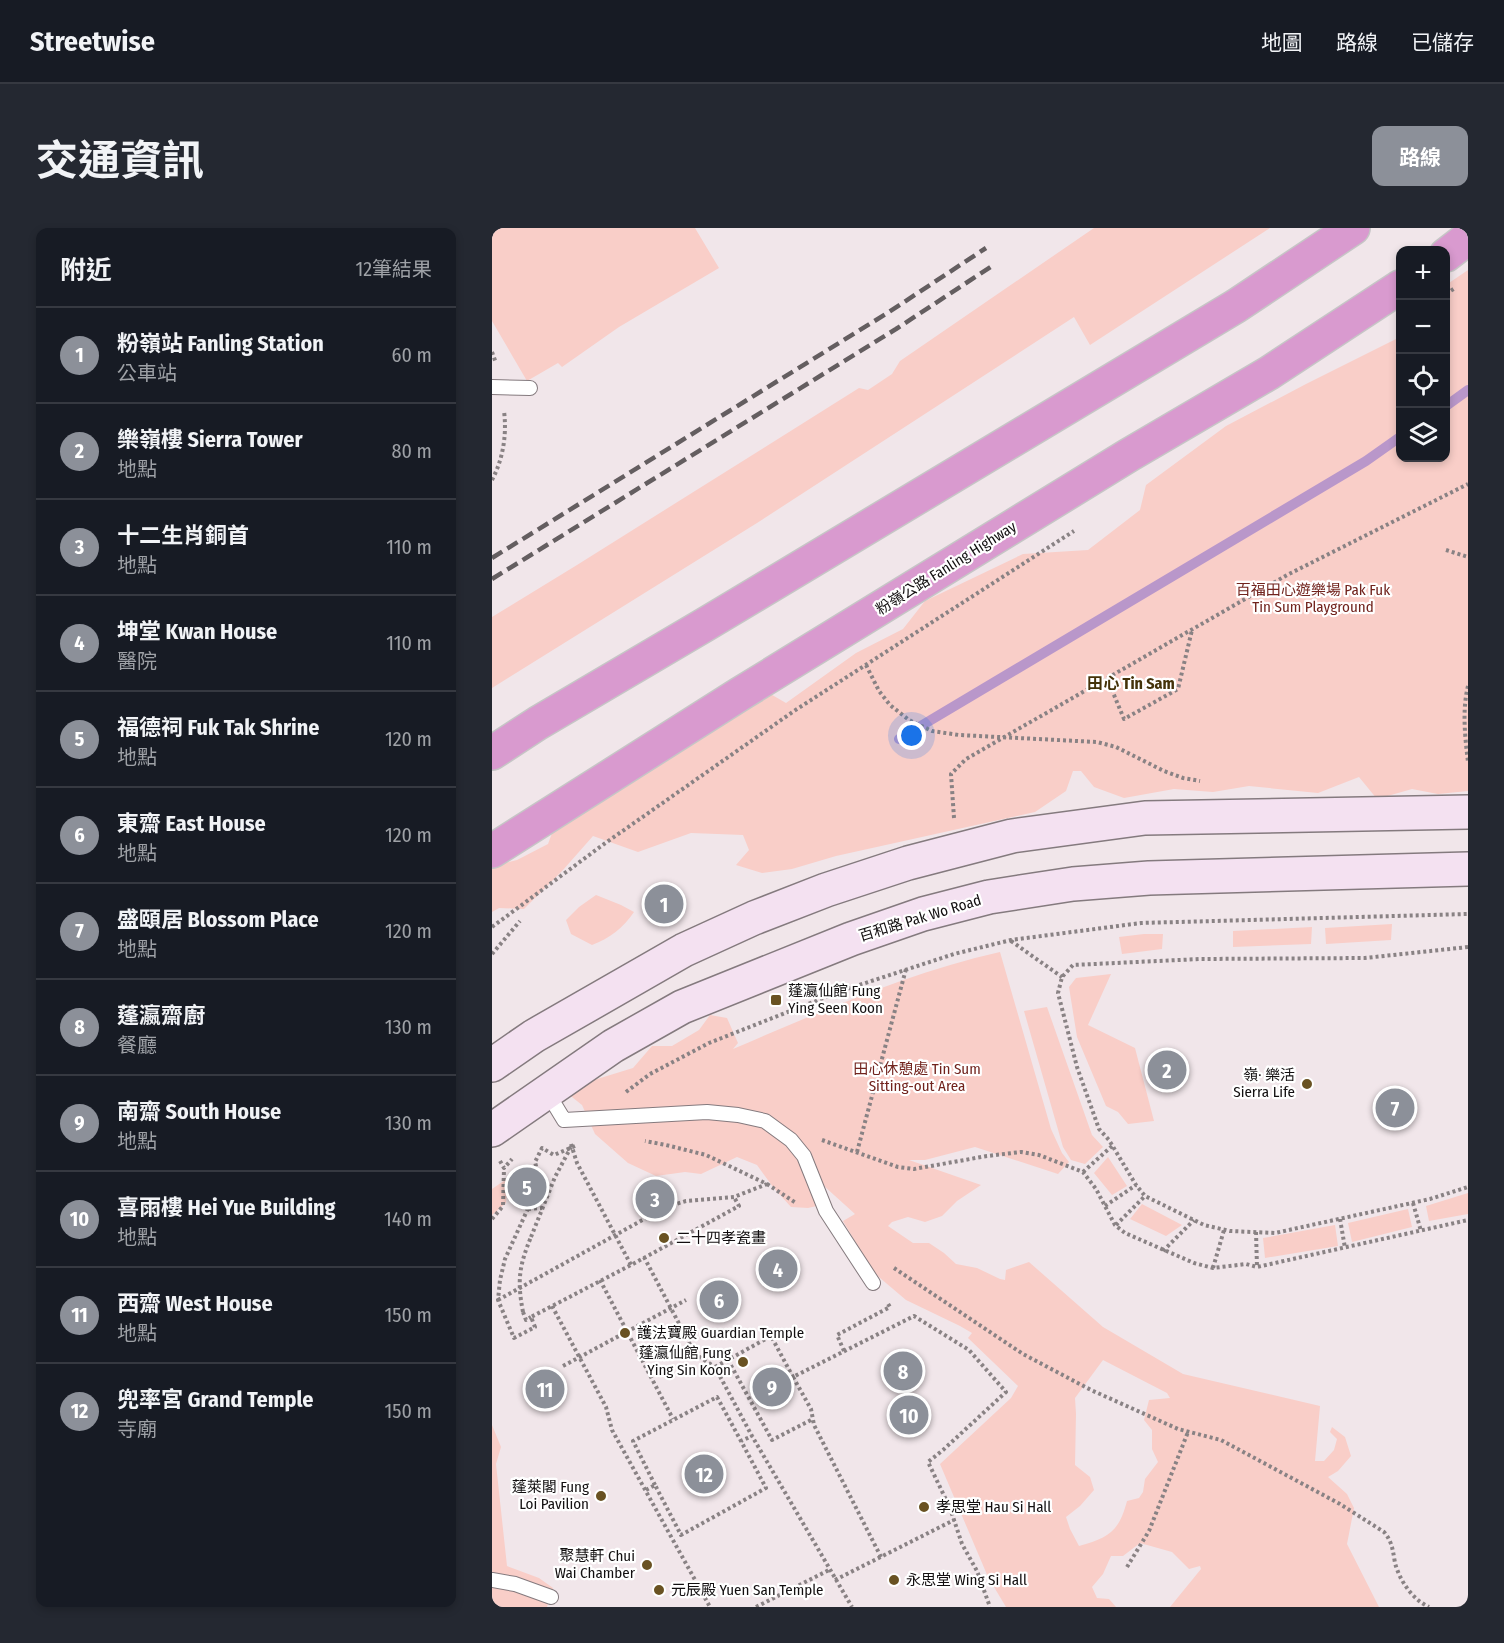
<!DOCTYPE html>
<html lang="zh-TW">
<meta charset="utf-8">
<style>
body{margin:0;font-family:"Fira Sans Condensed","Noto Sans TC",sans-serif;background:#242831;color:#f1f3f6}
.controls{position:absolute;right:18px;top:18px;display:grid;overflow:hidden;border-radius:12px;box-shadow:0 3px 9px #0003}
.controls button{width:54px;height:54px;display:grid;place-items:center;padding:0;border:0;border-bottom:2px solid #363941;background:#171b24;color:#f1f3f6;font:30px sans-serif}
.you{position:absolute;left:420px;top:508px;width:21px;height:21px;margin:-15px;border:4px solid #fff;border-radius:50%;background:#1a73e8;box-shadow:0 0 0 9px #1a73e833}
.badge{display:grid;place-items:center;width:39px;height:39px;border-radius:50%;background:#8c9099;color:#fff;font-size:20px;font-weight:700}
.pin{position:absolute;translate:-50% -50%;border:3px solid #fff;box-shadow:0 2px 6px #0006}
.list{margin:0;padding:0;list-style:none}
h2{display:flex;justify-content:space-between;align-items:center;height:78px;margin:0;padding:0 24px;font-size:26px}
h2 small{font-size:20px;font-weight:400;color:#9ea1a6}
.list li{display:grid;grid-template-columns:39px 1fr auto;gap:18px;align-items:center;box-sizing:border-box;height:96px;padding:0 24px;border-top:2px solid #363941}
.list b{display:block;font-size:22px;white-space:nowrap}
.list p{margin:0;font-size:20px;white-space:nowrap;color:#9ea1a6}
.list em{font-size:20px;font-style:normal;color:#9ea1a6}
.icon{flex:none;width:33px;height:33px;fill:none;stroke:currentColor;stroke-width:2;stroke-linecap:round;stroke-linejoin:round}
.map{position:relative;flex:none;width:976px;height:1379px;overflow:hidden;border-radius:12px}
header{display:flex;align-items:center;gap:36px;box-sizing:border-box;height:84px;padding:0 30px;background:#171b24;border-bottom:2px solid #363941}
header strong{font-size:28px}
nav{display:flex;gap:33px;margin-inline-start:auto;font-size:21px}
.intro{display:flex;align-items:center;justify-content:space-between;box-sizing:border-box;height:144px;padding:0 36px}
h1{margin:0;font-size:42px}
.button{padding:15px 27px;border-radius:12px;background:#8c9099;color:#fff;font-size:21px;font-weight:700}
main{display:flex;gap:36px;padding:0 36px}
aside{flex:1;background:#171b24;border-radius:12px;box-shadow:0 3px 9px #0003}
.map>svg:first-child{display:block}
.green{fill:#f9cec8;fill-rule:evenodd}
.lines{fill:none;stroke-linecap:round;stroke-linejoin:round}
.stream{stroke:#b997ca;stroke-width:10}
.lane-casing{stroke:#847a7e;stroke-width:16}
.secondary-casing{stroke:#847a7e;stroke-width:36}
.highway-casing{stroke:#c6c5c6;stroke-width:36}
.path{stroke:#898284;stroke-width:4;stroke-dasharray:3 3;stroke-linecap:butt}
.lane{stroke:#fff;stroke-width:14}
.secondary{stroke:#f4e1f1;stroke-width:33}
.highway{stroke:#d99acf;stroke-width:33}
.rail{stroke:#645e60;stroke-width:4.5;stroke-dasharray:12 6;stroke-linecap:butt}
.path-bridge{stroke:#898284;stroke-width:4;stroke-dasharray:3 3;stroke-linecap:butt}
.poi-dot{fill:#695222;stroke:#fff;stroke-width:2}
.labels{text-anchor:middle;stroke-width:4.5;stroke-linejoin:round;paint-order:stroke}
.street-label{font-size:15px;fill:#120f10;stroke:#fff}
.park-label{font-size:15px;fill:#71231d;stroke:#fff}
.poi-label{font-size:15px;fill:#120f10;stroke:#fff;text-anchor:start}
.neighbourhood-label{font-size:16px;font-weight:bold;fill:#443209;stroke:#fff}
</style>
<header>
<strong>Streetwise</strong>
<nav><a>地圖</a><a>路線</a><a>已儲存</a></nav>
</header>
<div class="intro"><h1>交通資訊</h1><a class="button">路線</a></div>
<main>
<aside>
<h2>附近<small>12筆結果</small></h2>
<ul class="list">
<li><span class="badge">1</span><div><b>粉嶺站 Fanling Station</b><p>公車站</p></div><em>60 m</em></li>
<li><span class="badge">2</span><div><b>樂嶺樓 Sierra Tower</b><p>地點</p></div><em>80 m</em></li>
<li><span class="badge">3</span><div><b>十二生肖銅首</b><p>地點</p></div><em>110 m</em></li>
<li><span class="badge">4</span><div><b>坤堂 Kwan House</b><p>醫院</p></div><em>110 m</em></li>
<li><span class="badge">5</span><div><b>福德祠 Fuk Tak Shrine</b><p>地點</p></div><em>120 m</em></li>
<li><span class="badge">6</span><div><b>東齋 East House</b><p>地點</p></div><em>120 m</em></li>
<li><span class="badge">7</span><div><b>盛頤居 Blossom Place</b><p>地點</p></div><em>120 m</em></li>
<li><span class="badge">8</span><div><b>蓬瀛齋廚</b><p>餐廳</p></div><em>130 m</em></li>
<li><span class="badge">9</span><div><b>南齋 South House</b><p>地點</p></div><em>130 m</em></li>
<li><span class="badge">10</span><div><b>喜雨樓 Hei Yue Building</b><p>地點</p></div><em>140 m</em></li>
<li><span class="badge">11</span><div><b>西齋 West House</b><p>地點</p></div><em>150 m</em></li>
<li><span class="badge">12</span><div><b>兜率宮 Grand Temple</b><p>寺廟</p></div><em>150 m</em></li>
</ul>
</aside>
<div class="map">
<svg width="976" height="1379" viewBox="0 0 976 1379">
<rect width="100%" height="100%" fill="#f1e6ea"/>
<!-- green -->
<path class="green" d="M0,0H203L227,40L127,99L70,139L66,135L35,153L0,93Z
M602,0H778L598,117L582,89L265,295L0,460V389L85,337L367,160L376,162L400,146L408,133Z
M976,42V563L946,566L920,561L885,571L867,549L826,565L757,558L721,564L682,561L632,570L602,559L589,543H581L574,563L543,584L344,628L300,641L270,645L244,637L257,622L251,607L199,605L146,624L101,608L71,642L32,681L7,680L0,684V638L25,632L56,616L63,597L212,491H241L275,464L294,475L364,425L411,401L433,373L531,326L596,322L648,282L654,257L734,198L814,156L908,109V230H954V57Z
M104,667L129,677L142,684C131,700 118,710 100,717L79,706L74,692L87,679Z
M900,696L899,712L834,716L833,700Z
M820,699L819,716L741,719V703Z
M652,706H671L670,721L630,726L627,709Z
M508,724L559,901L570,925L577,934L566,946L483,919L433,932H417L489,957L465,973L450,988L433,994L416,989L400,994L396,998L421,1015H437L452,1025L464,1036L485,1040L508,1051L513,1052L514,1042L537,1034L611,1099L691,1146L828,1178L823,1233H832L842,1222L845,1211L838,1204L840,1199L853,1209L859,1228L846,1243L836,1249L855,1266L862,1280L855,1316L887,1379H678L709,1341L708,1338L697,1341L680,1324L648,1315L631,1328H619L611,1346L600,1359L605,1370L617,1371L624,1379H514L496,1349L448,1236L519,1170L526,1158L476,1110L480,1105L468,1098L414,1072L381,1044L351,993L363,986L321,948L329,977L316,980L299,979L281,959L265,937L245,929L209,946L193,944L164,948L136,935L103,906L90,877L75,865L89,856L141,840L160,818H180L207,802L218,787L235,790L246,815L241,821C328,784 415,745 508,724ZM611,1132L675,1165L678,1170L657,1172L652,1192L660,1202V1221L666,1234L653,1251L651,1264L647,1270L635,1273C627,1304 616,1310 587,1318L578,1301L574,1289L588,1278L602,1262L598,1249L583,1237L584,1186L583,1170Z
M619,746L596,797L643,820L662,893L636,896L626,884L614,878L585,809L577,759L584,750Z
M555,779L600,907L611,919L593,936L579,932L571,919L532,783Z
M616,929L635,958L620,967L602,945Z
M16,950L14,975L0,987V961Z
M976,965V986L937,993L934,978Z
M650,976L690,997L674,1008L638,991Z
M916,981L920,999L860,1014L856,995Z
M843,997L846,1018L773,1030L771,1010Z
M0,1197L9,1219L4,1236L15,1338L47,1350L61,1360L55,1379H0Z"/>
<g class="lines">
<!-- stream -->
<path class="stream" d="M954,178L976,162
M407,511L874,233L908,209"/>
<defs>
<path id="lane" d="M0,159L38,160
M55,864L72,892L215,884L246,887L273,893L299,912L312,928L334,983L381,1055
M0,1352L23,1356L59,1369"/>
<path id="secondary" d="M0,837L42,808L192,722L262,690L334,662L416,635L520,608L653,590L976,584
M0,902L121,818L190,779L359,711L431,686L497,669L581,656L657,650L976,641"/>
<path id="highway" d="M954,27L976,10
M0,525L46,495L214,396L744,78L861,0
M0,623L248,466L637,227L777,145L908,59"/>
</defs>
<!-- lane casing -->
<use href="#lane" class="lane-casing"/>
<!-- secondary casing -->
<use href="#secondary" class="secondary-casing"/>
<!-- highway casing -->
<use href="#highway" class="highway-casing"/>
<!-- path -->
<path class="path" d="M954,66L963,60
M0,124L4,135
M0,252C11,231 15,207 12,183
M954,322L976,329
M374,437L387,463L398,477L417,492L440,503L467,507L605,514L624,519L672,543L691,550L708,553
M615,450L632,491L686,461L700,402
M976,458C970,482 973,509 976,534
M462,590L459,546L474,531L795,347L976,256
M0,699L112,616L302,483L582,303
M519,713L570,749
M976,719L873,730L708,731L581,737L570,749L566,765L585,839L607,901L617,912L644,957L653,968L712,997L738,1003L783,1005L938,971L976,959
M0,726L28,693
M134,864L158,846L217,815L349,763L462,726L519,712L649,695L976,686
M330,912L406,939L422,941L495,928L529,924L547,927L591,944L604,961L623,997L633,1005L702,1035L721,1040L754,1036L765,1039L976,992
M79,916L85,935L139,1037
M83,918L62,927L50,920L43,934L48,954L13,1031L8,1052L6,1072L22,1110L43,1099L39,1089L139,1037L247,978L242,969
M365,924L414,741
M8,933L12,940L20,931
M591,944L620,918
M275,956L304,975
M921,975L929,1003
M613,978L644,957
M36,981L50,980
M0,991L11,978L12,940
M848,991L853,1020
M624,997L653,968
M764,1004L765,1039
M39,1009L63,949L79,919
M671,1023L702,992
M152,1029L203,1126L223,1139L260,1208L360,1379
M402,1040L531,1126L599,1162L686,1201L729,1212L848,1276L892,1304C900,1313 901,1323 903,1335C908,1353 920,1371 937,1379
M721,1040L732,1002
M108,1052L181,1191
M6,1072L174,979L194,973L242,969L275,956L214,927L174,917L153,913
M60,1078L114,1179L120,1202L218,1379
M31,1084L34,1092L39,1089
M352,1123L345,1107L398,1079L395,1074
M236,1132L280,1212L321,1191
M223,1139L279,1108L301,1149
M163,1257L141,1213L225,1169L249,1213
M154,1262L163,1257L189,1307L274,1260L249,1213L260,1208
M389,1329L322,1197L319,1181L301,1149L422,1088L477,1122L514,1164L451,1222L436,1234L458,1280L470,1316L485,1343L498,1379
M635,1339L657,1303L696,1204
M343,1352L462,1292
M264,1379L337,1342"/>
<!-- lane -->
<use href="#lane" class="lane"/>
<!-- secondary -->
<use href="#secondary" class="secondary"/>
<!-- highway -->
<use href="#highway" class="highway"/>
<!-- rail -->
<path class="rail" d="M0,330L397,84L494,20
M0,351L404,101L503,36"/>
<!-- path-bridge -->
<path class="path-bridge" d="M31,1084C25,1053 27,1038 39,1009
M71,1138L194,1072"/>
</g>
<!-- markers -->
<g class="poi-dot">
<rect x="278" y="766" width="12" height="12" rx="3"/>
<circle cx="815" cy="856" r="6"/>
<circle cx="172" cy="1010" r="6"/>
<circle cx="133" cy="1105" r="6"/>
<circle cx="251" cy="1134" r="6"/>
<circle cx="109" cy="1268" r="6"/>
<circle cx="432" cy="1279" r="6"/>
<circle cx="155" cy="1337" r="6"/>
<circle cx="402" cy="1352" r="6"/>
<circle cx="167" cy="1362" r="6"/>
</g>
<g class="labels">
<!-- street labels -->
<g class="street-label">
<text transform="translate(454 340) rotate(-32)" y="5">粉嶺公路 Fanling Highway</text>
<text transform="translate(428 690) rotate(-17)" y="5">百和路 Pak Wo Road</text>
</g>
<!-- park labels -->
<g class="park-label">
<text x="821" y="367">百福田心遊樂場 Pak Fuk<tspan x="821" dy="17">Tin Sum Playground</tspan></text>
<text x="425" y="846">田心休憩處 Tin Sum<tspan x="425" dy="17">Sitting-out Area</tspan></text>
</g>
<!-- poi labels -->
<g class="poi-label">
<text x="296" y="768">蓬瀛仙館 Fung<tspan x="296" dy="17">Ying Seen Koon</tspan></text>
<text x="803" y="852" text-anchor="end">嶺· 樂活<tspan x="803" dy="17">Sierra Life</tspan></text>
<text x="184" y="1015">二十四孝瓷畫</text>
<text x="145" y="1110">護法寶殿 Guardian Temple</text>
<text x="239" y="1130" text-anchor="end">蓬瀛仙館 Fung<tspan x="239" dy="17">Ying Sin Koon</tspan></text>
<text x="97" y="1264" text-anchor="end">蓬萊閣 Fung<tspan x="97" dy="17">Loi Pavilion</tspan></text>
<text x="444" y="1284">孝思堂 Hau Si Hall</text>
<text x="143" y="1333" text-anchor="end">聚慧軒 Chui<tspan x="143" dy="17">Wai Chamber</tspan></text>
<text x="414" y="1357">永思堂 Wing Si Hall</text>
<text x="179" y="1367">元辰殿 Yuen San Temple</text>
</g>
<!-- neighbourhood labels -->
<g class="neighbourhood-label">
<text x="639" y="461">田心 Tin Sam</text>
</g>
</g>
</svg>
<div class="controls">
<button>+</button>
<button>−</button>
<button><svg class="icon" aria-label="locate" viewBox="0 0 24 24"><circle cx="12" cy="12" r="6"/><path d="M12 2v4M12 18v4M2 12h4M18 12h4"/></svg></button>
<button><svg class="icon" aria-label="layers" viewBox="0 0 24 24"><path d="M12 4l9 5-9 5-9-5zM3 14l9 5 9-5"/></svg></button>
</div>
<div class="you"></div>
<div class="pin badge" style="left:172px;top:676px">1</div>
<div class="pin badge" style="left:675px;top:842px">2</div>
<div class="pin badge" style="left:163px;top:971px">3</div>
<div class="pin badge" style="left:286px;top:1041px">4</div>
<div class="pin badge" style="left:35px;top:959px">5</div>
<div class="pin badge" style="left:227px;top:1072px">6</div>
<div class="pin badge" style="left:903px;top:880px">7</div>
<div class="pin badge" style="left:411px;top:1143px">8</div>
<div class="pin badge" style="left:280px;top:1159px">9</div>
<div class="pin badge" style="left:417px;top:1187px">10</div>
<div class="pin badge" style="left:53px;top:1161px">11</div>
<div class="pin badge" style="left:212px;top:1246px">12</div>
</div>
</main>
